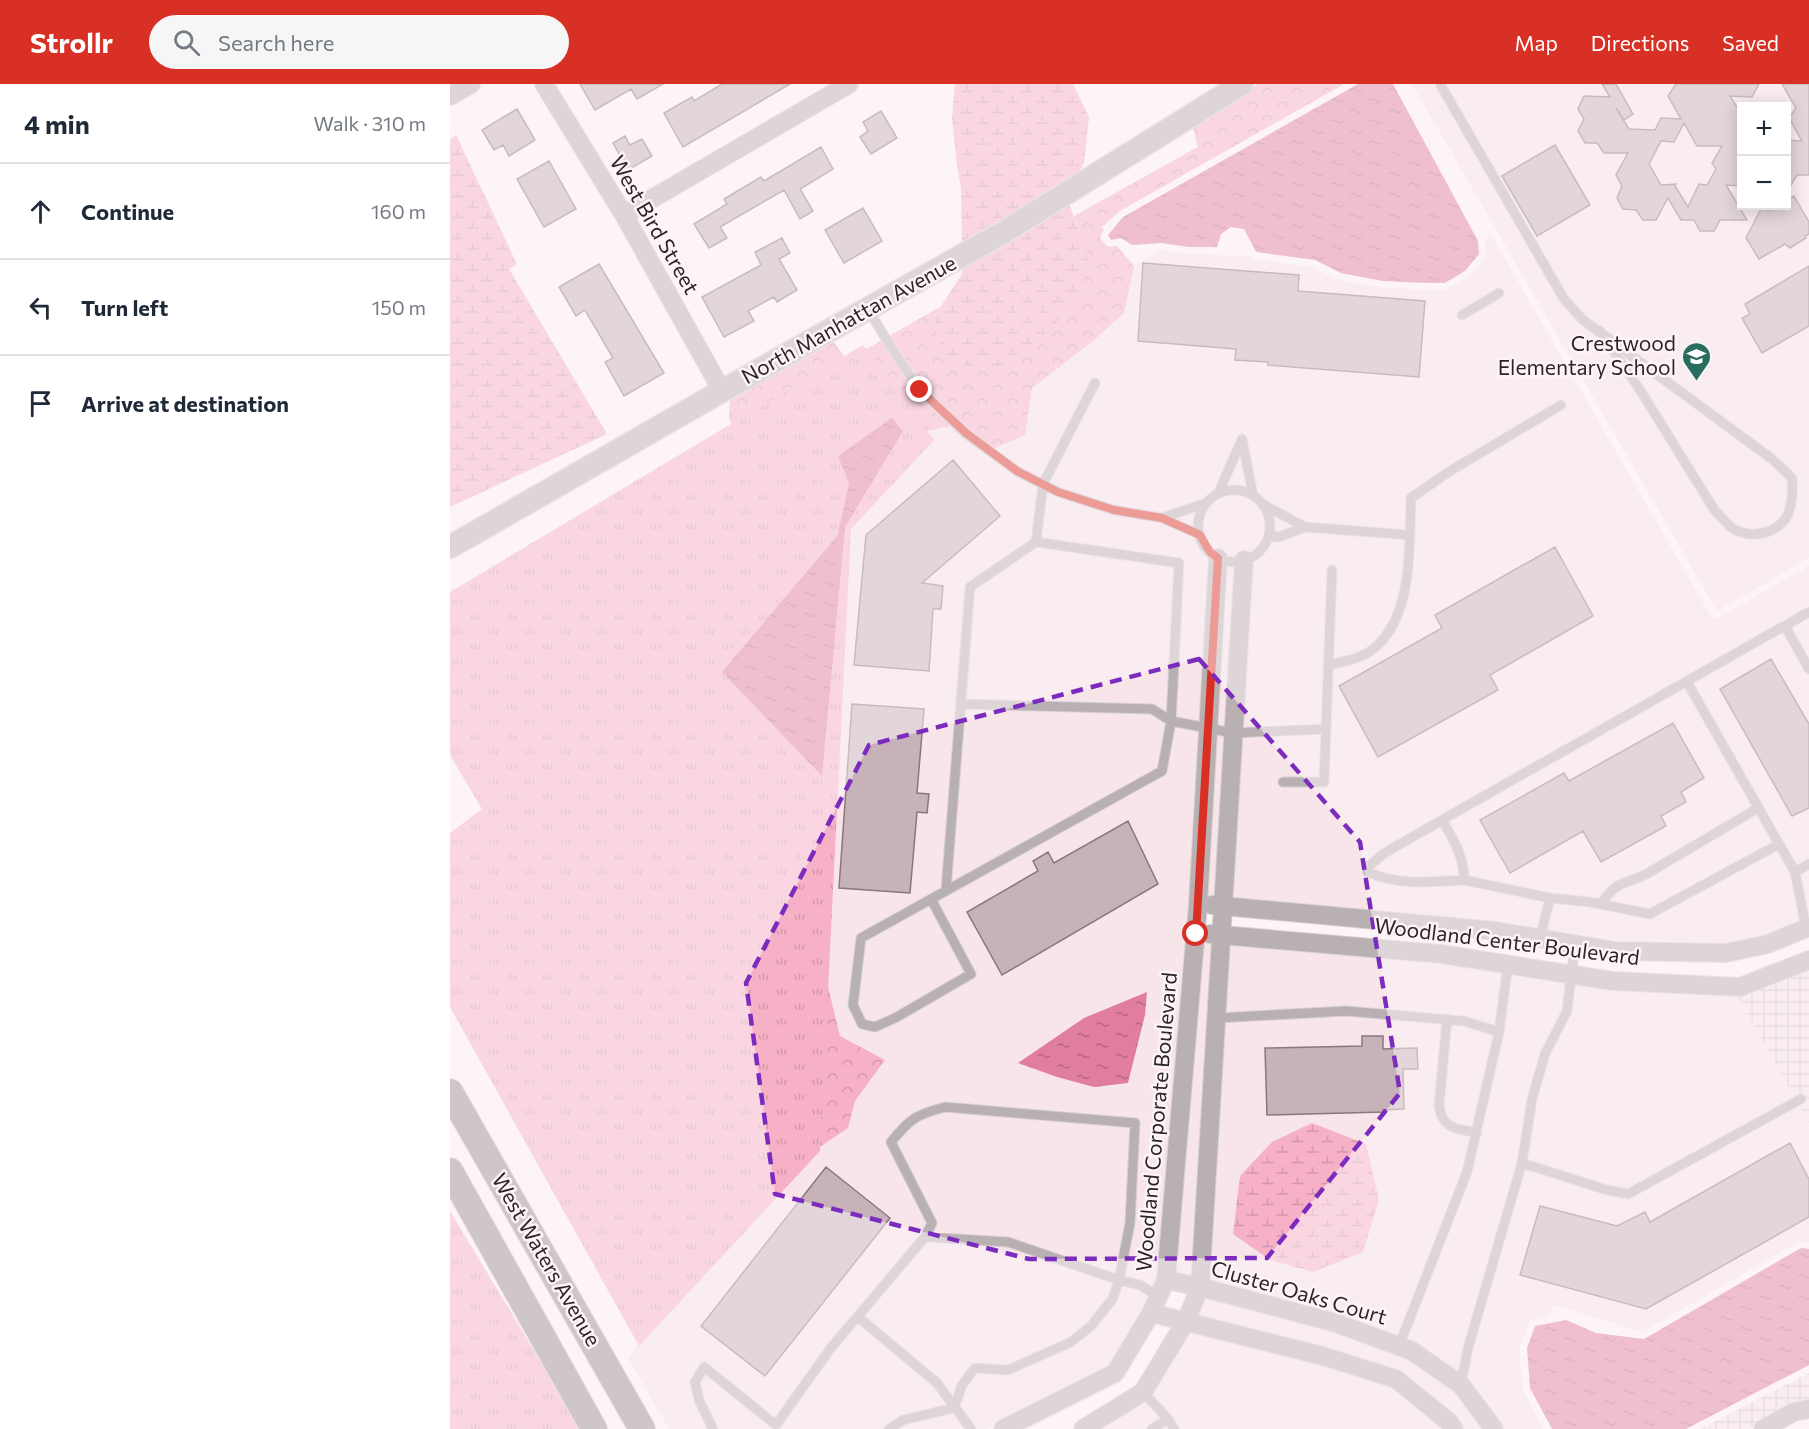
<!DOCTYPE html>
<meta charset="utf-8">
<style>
body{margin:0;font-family:Commissioner,sans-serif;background:#f6f6f7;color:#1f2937}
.controls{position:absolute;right:18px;top:18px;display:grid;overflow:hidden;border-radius:0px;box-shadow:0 3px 15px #0003}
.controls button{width:54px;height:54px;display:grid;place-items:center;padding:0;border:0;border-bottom:2px solid #e0e1e3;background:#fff;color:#1f2937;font:30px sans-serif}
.stop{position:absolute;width:18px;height:18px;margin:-14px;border:4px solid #d93025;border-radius:50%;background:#fff}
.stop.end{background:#d93025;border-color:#fff;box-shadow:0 2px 6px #0008}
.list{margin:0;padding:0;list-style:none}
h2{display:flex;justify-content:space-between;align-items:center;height:78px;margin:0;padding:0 24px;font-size:26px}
h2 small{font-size:20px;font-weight:400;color:#747a83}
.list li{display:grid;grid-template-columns:39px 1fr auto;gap:18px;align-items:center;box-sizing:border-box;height:96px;padding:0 24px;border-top:2px solid #e0e1e3}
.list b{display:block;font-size:22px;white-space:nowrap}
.list em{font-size:20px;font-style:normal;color:#747a83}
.icon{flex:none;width:33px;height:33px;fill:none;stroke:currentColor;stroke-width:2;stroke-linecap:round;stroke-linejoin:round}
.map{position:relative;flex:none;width:1359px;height:1345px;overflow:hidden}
header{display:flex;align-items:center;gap:36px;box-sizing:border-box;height:84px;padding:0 30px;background:#d93025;color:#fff}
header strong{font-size:28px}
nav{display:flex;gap:33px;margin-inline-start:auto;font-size:21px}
.search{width:420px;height:54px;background:#f6f6f7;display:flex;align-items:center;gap:15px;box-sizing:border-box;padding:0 21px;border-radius:33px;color:#747a83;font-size:22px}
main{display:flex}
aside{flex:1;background:#fff}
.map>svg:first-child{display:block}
.built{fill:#f7e5ea;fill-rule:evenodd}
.industrial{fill:url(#industrial-grid)}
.forest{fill:url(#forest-crowns)}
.wetland{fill:url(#wetland-marsh)}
.park{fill:url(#park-tufts)}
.water{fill:url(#water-ripples)}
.building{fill:#c6b2b8;stroke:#89777c;stroke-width:1.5;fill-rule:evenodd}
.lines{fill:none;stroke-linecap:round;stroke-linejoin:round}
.service-casing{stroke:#d7cfd1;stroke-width:11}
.minor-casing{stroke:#d7cfd1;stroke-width:20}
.tertiary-casing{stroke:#d7cfd1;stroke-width:25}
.secondary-casing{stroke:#d7cfd1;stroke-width:28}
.service{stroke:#b9b0b2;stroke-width:9}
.minor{stroke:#b9b0b2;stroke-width:18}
.tertiary{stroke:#b9b0b2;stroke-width:22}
.secondary{stroke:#9a8e91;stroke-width:26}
.route{stroke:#d93025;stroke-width:8}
.marked{fill:none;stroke:#7b2cbf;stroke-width:4.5;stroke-dasharray:12 8;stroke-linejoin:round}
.labels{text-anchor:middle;stroke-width:5;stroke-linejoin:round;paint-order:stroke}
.street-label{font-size:21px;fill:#2c2527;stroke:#fcf4f6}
.poi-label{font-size:21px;fill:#2c2527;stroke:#fcf4f6;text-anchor:end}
</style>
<header>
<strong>Strollr</strong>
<div class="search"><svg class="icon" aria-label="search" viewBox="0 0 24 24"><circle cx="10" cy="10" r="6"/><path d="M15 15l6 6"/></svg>Search here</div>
<nav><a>Map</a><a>Directions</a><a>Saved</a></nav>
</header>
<main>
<aside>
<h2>4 min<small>Walk · 310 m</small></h2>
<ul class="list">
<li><svg class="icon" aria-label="ahead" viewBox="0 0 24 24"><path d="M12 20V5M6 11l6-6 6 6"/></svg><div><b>Continue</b></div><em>160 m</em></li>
<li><svg class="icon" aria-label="left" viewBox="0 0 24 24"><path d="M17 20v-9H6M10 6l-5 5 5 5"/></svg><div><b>Turn left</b></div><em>150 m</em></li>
<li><svg class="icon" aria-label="arrive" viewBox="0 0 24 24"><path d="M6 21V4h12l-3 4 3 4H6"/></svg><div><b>Arrive at destination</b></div></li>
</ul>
</aside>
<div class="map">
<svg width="1359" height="1345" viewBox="0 0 1359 1345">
<defs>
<pattern id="industrial-grid" width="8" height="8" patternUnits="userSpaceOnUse" patternTransform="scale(1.5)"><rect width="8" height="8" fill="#f7e5ea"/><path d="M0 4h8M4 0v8" fill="none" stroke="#d4c4c9"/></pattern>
<pattern id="forest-crowns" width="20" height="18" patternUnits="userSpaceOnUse" patternTransform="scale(1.5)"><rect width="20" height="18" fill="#f6b1c7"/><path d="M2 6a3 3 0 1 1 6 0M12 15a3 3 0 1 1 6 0" fill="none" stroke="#d398ab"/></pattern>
<pattern id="wetland-marsh" width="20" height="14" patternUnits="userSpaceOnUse" patternTransform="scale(1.5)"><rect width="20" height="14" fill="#f6b1c7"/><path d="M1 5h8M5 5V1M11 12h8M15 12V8" fill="none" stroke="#d398ab"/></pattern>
<pattern id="park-tufts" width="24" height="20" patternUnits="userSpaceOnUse" patternTransform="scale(1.5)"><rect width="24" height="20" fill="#f6b1c7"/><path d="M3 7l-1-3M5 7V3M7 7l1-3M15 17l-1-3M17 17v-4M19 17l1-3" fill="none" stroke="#d398ab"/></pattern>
<pattern id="water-ripples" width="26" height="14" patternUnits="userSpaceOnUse" patternTransform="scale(1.5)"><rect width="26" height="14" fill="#e17da0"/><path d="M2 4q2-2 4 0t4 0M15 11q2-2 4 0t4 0" fill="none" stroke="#b76682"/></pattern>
</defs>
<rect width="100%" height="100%" fill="#fcf4f6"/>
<!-- built -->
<path class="built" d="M962,0H1359V474L1267,527ZM1292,22H1336V122H1292Z
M1040,149L1260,531L1266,534L1270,533L1359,482V834L1316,852L1276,861L1167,859L1048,839L782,813L802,468L786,469L765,813H757L778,465L760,466L740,821L708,1195L693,1227L659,1283L536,1345H219L178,1274L287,1137L340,1083L398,1044L405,1017L435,976L390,952L376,894L388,604L402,445L424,409L469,350L501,342L574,351L582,304L643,257L674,229L684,182L711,166L737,170L800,172L804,175L862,183L889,196L930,204L994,206L1021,191L1036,172L1035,158Z
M754,858H762L742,1193L725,1190Z
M780,859L989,878L1065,891L1287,911L1359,1039V1158H1348L1193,1248L1104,1221L1099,1232L1080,1238L1069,1265L1073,1305L1093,1345H1055L1018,1295L759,1197Z
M755,1213L883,1247L958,1275L1004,1307L1033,1345H1015L1006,1333L952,1288L876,1264L747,1232Z
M740,1247L870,1280L941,1302L993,1345H649Z"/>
<!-- industrial -->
<path class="industrial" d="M1359,884V1039L1287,911Z
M1359,1289V1317L1342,1320L1298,1345H1250Z"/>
<!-- forest -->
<path class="forest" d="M808,0H894L670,127L652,143L654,146L650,153C655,162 657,164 667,162L684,182L674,229L643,257L582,304L575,351L539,367L501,342L383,367L376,894L390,952L435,976L405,1017L398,1044L340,1083L307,382L279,335L280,311L381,254L397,276L490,223L484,233L632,153L624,132L748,63L742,40Z"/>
<!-- wetland -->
<path class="wetland" d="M505,0H623L639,33L634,79L627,93L512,163L511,105L506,74L502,33Z
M6,51L67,180L59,185L157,350L0,423V55Z
M618,117L632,153L639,179L629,211L602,244L554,281L524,286L493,270L484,233L512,190V181Z
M862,1039L916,1060L929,1116L913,1168L863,1188L820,1176L783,1150L790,1092L822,1058Z"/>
<!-- park -->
<path class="park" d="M413,261L484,356L401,445L370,1067L189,1262L0,923V749L32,725L0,671V508Z
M0,1127L131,1345H0Z"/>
<!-- water -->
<path class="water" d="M908,0H943L1028,157L1029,170L1015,187L995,199H976L933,197L891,189L865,176L806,168L794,145L781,143L771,150L767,163H739L711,159L682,161L671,154L661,156L658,151L673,133Z
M442,334L453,347L395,443L372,692L272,588L388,451L399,399L388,372Z
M697,908L695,931L678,999L644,1003L607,993L568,979L634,934Z
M1351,1164L1359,1165V1281L1236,1345H1102L1080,1304L1077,1264L1085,1242L1116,1236L1146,1249L1194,1255Z"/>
<!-- building -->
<path class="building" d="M130,0H213L187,15L181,5L145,26Z
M272,0H340L233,63L214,29L242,13L244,17Z
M1152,0H1166L1183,30L1174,36L1166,24L1179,45L1205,46L1211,34L1231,35L1218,12L1226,0H1309L1302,13L1280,12L1292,31V39L1287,46L1292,53V102L1276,101L1297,136H1270L1264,147H1250L1244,136H1231L1218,114L1206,136H1193L1186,126L1173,125L1167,114L1172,102L1166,91L1178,69H1154L1147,59H1135L1128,47L1134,35L1128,25L1134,12L1160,13ZM1234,39L1247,62H1272L1262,79L1266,85L1257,101L1249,100L1238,123L1225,102L1226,100L1211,101L1199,80L1211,57L1224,58Z
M1332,0H1359V91H1347L1336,109V56L1352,57L1339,34L1346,24Z
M67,25L85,56L59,72L53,61L44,66L32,46Z
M431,27L447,54L421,70L410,53L418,47L413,38Z
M175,52L180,61L192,55L202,72L178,86L163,59Z
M1105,61L1140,121L1087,152L1052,92Z
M371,63L383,85L350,105L363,127L350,135L334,106L270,143L277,154L259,164L244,140L277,120L274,115L311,93L314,97Z
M99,77L126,125L94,143L67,95Z
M1344,112L1359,138V150L1355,152L1356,154L1340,164L1335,160L1309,175L1296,154L1311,125L1321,126L1328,122H1336V117Z
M413,124L432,157L394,179L375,146Z
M332,154L340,169L329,175L347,206L327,218L324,213L298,227L304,237L274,253L252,213L311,181L305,168Z
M693,179L849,191L848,207L975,217L969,293L818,281V278L785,276L786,265L688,257Z
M149,180L214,289L174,312L155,278L163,274L135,226L126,232L109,203Z
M1359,182V242L1312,269L1292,234L1300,230L1295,220Z
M503,376L550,432L472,499L493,502L491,525H483L479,587L404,581L416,451Z
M1105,463L1143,532L1040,591L1048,606L928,673L889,602L992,544L985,531Z
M1321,575L1359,640V724L1342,732L1270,605Z
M402,620L474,625L467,709L479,710L477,729L467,728L460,809L389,804Z
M1223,639L1254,694L1231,708L1236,718L1211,732L1216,742L1151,778L1133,747L1060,789L1030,736L1114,689L1119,697Z
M678,737L708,800L552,891L517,828L588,787L583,777L598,768L604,779Z
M912,952H933V965L967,964L968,985H953L954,1025L933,1026V1028L817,1031L815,964L912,962Z
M1340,1059L1359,1095V1133L1196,1225L1070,1191L1090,1122L1167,1142L1195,1128L1200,1138Z
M376,1083L440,1134L315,1292L251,1242Z"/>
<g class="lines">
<defs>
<path id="service" d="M990,0L1114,215L1133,236L1322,375L1342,394C1343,407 1343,420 1337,432C1326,451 1300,455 1282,444C1276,439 1271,432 1265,427L1192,309L1150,247
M418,225L442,265L470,306L515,349L567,387L608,408L664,426L712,434L750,451
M1012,231L1049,209
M645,299L593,400L586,458L729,479L721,637L783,649L876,645
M792,355L803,411
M748 442a36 36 0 1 1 72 0a36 36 0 1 1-72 0Z
M768,410L792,355
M814,421L855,443
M712,434L756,419
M819,451L829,453L855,443L959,451
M1335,542L1359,585
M878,581C892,578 910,575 922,566C964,534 959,462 961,414L1000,387L1111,321
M1237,598L1345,788
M833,698H874L882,486
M992,736L933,770L918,783V788C948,802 982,798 1014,796
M496,806L520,503L586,458
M1100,814L1140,818L1200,830L1329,760
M481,815L521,890L447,933L425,943L412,940L403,921L411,854L712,687L721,637L702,625L511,620
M1151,820C1169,793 1176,802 1200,788C1236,767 1272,745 1308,724
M1356,844L1345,788L1359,780
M1090,854L1100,814L1014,796C1014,773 1004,756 992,736L1359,528
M767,934L896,927L1014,937L1049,948
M997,935L989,1022C993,1046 1006,1044 1027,1049
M1072,1079L1082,1015L1095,970L1117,927L1125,860
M408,1233L487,1299L521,1345
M949,1262L1017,1088L1049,948L1058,880
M1011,1301L1018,1264L1072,1079L1157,1106L1178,1110L1351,1015
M693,1308L718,1335L724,1345
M263,1345L249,1316L245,1298L254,1283L326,1341L380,1265L475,1153L482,1139L441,1058C460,1035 465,1031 495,1023L685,1039L680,1139L669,1196L690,1201L709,1213
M439,1345L453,1336L504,1324L512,1301L525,1284L558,1286L621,1258L642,1241L663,1214L669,1196L558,1158L475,1153
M702,1345L718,1335"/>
<path id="minor" d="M94,0L174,131L272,307
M0,12L21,0
M174,131L399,0
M762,821L1046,847L1165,867L1276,869L1318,860L1359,843
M760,850L991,870L1163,897L1290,903L1359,876
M716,1196L750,1203L886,1239L962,1267L1011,1301L1044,1345
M701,1229L873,1272L946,1295L999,1338L1004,1345
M553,1345L665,1289L701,1229L716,1196L748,821L768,474
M633,1345L693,1308L736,1237L750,1203L794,476
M1313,1345L1344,1328L1359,1325"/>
<path id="tertiary" d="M0,463L272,307L554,148L792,0"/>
<path id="secondary" d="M0,1008L192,1345
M0,1087L144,1345"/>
</defs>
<!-- service casing -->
<use href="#service" class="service-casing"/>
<!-- minor casing -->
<use href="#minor" class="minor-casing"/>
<!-- tertiary casing -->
<use href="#tertiary" class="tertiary-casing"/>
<!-- secondary casing -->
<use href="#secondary" class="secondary-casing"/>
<!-- service -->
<use href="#service" class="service"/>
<!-- minor -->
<use href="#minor" class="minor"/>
<!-- tertiary -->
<use href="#tertiary" class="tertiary"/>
<!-- secondary -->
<use href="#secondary" class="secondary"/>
</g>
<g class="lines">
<!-- route -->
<path class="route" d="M470,306L516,349L567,387L608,408L664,426L712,434L750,451L760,468L768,474L746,850"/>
</g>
<!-- marked area -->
<path d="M0 0H1359V1345H0ZM749,575L910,758L950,1009L817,1174L579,1175L325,1110L296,899L419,661Z" fill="#fcf4f6" fill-opacity=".55" fill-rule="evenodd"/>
<path class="marked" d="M749,575L910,758L950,1009L817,1174L579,1175L325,1110L296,899L419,661Z"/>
<!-- icons -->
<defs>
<symbol id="school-pin" viewBox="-11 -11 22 30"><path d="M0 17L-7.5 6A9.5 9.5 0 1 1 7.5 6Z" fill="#296d60" stroke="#fcf4f6"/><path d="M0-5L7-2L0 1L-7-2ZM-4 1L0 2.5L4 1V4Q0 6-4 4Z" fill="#fff"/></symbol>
</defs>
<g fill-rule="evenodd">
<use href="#school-pin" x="1230" y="256" width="33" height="45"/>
</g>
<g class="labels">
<!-- street labels -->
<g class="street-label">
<text transform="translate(204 141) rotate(60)" y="7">West Bird Street</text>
<text transform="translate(399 236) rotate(-29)" y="7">North Manhattan Avenue</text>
<text transform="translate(1057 858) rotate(7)" y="7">Woodland Center Boulevard</text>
<text transform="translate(707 1038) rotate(-85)" y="7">Woodland Corporate Boulevard</text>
<text transform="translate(96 1176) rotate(60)" y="7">West Waters Avenue</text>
<text transform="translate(849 1209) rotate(16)" y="7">Cluster Oaks Court</text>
</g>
<!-- poi labels -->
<g class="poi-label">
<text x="1226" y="267">Crestwood<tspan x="1226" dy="24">Elementary School</tspan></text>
</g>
</g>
</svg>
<div class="controls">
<button>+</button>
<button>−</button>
</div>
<div class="stop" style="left:746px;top:850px"></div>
<div class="stop end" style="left:470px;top:306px"></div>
</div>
</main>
